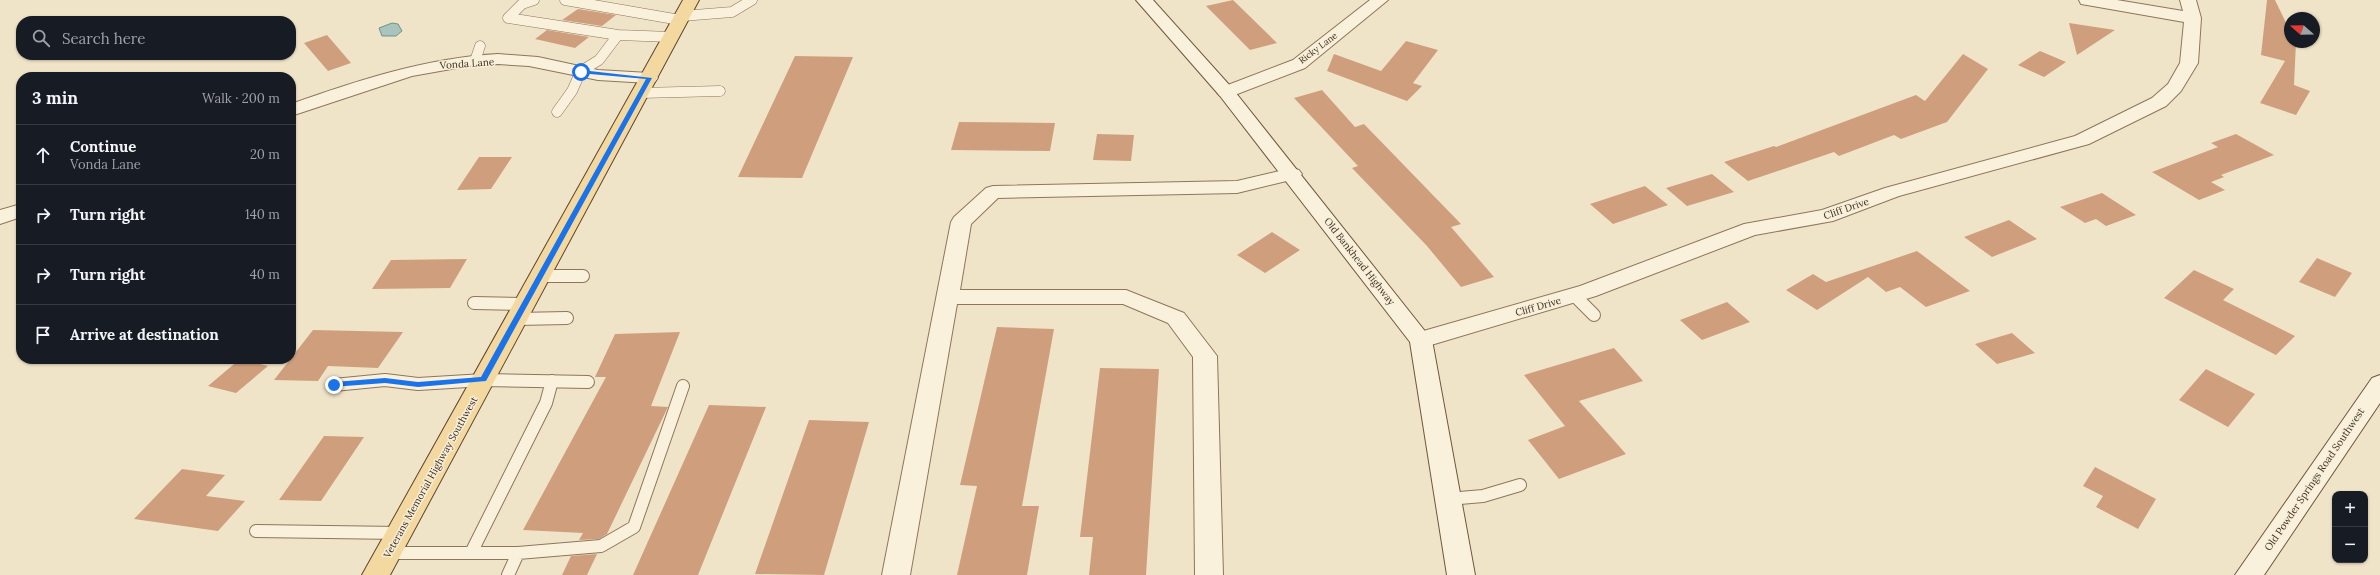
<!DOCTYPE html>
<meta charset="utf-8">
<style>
body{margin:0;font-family:Lora,serif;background:#20242c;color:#f1f3f6}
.controls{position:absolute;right:12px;bottom:12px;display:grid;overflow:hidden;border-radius:8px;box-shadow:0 1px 3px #0004}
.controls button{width:36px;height:36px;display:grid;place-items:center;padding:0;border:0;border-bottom:1px solid #363941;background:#171b24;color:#f1f3f6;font:20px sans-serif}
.compass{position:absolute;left:2284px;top:12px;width:36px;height:36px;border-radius:50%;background:#171b24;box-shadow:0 1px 3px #0004;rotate:290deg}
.stop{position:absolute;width:12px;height:12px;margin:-9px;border:3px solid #1a73e8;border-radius:50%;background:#fff}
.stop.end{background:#1a73e8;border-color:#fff;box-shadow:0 1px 4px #0008}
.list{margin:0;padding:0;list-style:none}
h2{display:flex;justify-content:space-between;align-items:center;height:52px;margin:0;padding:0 16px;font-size:17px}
h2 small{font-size:13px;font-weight:400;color:#9ea1a6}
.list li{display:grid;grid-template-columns:26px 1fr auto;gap:12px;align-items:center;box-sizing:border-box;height:60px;padding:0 16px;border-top:1px solid #363941}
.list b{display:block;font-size:15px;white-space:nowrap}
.list p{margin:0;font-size:13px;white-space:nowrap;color:#9ea1a6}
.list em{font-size:13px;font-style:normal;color:#9ea1a6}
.icon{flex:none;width:22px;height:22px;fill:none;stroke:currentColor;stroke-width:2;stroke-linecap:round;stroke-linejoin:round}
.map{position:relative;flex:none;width:2380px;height:575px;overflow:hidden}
.search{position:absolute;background:#171b24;box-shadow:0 1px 3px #0004;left:16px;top:16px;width:280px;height:44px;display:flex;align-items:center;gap:10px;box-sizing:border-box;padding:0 14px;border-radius:16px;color:#9ea1a6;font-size:15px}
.panel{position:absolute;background:#171b24;box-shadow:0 1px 3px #0004;left:16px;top:72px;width:280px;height:292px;border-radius:16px}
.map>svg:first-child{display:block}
.water{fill:#a9c4bc;stroke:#6f938a}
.building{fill:#cf9f7d}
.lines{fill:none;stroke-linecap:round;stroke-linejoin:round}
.lane-far1-casing{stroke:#8d765c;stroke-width:11}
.lane-casing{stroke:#8d765c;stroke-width:14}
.street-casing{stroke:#8d765c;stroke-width:2}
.secondary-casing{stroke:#6f573f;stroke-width:2}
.primary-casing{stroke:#5b4430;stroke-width:2}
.lane-far1{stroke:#faf1dc;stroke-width:10}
.lane{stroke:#faf1dc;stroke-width:12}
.street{fill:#faf1dc;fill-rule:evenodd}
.secondary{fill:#faf1dc;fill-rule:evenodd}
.primary{fill:#f3d9a0;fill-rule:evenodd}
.route{fill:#1a73e8}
.labels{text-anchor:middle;stroke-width:3;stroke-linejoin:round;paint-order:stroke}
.far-street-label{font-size:9px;fill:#3d2e20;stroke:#f7eed8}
.street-label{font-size:10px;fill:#3d2e20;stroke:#f7eed8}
</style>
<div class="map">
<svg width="2380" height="575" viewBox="0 0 2380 575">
<rect width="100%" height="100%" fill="#f0e4c8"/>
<!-- water -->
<path class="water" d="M392,23L398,24L402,31L396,36H382L379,28Z"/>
<!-- building -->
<path class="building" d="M1233,0L1277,43L1250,50L1206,6Z
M2267,0H2275L2290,31V42H2296L2294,85L2310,91L2296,115L2260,103L2285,61L2261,55Z
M578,9L616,15L602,26L562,20Z
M2069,23L2115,30L2077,55Z
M547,30L589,37L575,48L535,39Z
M327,35L351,63L328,71L304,43Z
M1406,41L1438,50L1413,83L1422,86L1407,101L1327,71L1334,54L1381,71Z
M2040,51L2066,62L2044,77L2018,65Z
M1963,54L1988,69L1947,122L1901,139L1894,135L1839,156L1834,152L1748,181L1724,162L1774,146L1776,147L1916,95L1925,101Z
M795,56L853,57L802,178L738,177Z
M1322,90L1355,127L1364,124L1461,224L1451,227L1494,277L1461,287L1427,246L1352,168L1358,166L1294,98Z
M959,122L1055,123L1050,151L951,150Z
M1097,134L1134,135L1131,161L1093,160Z
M2236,134L2274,155L2221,175L2224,177L2211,182L2225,190L2199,200L2152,172L2218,147L2211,143Z
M479,157H512L491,189L457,190Z
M1712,174L1734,192L1687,206L1666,188Z
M1645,186L1668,205L1613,224L1590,204Z
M2102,193L2136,215L2106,226L2096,219L2085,223L2060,207Z
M2009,220L2037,239L1992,257L1964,237Z
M1272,232L1300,250L1265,273L1237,255Z
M1917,251L1970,291L1926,307L1900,287L1886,292L1868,277L1817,310L1786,290L1813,274L1826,282Z
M2317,258L2352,273L2335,297L2299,282Z
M467,259L450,288L372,289L391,260Z
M2194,270L2234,289L2223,300L2295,336L2276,355L2164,298Z
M1727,302L1750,322L1702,340L1680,320Z
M997,327L1054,329L1022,506H1039L1027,575H957L977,486L960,485Z
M313,330L403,332L378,368L328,366L318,381L274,380Z
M680,332L651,406L668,407L667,409L607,534L599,539L579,540L583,533L523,530L606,377H595L615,334Z
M2012,333L2035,353L1997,364L1975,344Z
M1614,348L1643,381L1579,401L1626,454L1559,479L1528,440L1565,426L1524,375Z
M240,359L268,366L236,393L208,386Z
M1100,368L1159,369L1146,575H1089L1093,537H1080Z
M2206,369L2255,394L2228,427L2179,400Z
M709,405L766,407L698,575H633Z
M809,420L869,422L824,575L755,574Z
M324,436L364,437L321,501L279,500Z
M2095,467L2156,499L2138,529L2096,507L2103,496L2083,486Z
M182,469L225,475L206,496L245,501L218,531L134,519Z
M597,554L587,575H562L571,556Z"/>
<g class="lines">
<defs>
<path id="lane-far1" d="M565,0L680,20
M682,16L732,12L752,0
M508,18L618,35
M508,18L522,4L534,0
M475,61L480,46
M641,93L720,91
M557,112L572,91L581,71L599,60L618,35L671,37"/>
<path id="lane" d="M540,276H583
M1574,295L1594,315
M474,303L525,304
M517,319L567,318
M334,385L385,380L418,384L484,380L588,382
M1448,499L1483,496L1520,485
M256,531L399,533
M388,553H518L601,546L634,527L683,386
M471,553L546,403L552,381
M508,575L518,553"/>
<path id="street" d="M1370,0H1388L1305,68L1232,96H1220L1217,92L1220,88L1293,60Z
M2079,0H2117L2183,11L2180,0H2196L2201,18L2198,63L2181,91L2166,106L2089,144L1899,196L1833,221L1755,235L1596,296L1421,348L1413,346L1410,340L1413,334L1580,286L1744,224L1822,210L1885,188L2075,136L2152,98L2168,84L2180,63L2184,22L2087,5L2081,4Z
M498,54L538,57L598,70L649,73L655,74L658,78L655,82L649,83L598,80L529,66L498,64L468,66L412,76L291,116V104C359,80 426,58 498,54Z
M1292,168L1299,170L1302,174L1299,178L1237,193L998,198L971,224L960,290H1126L1184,313L1217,356L1223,575H1195L1193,357L1168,323L1123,304H957L910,575H882L951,222L954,217L986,188L993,186L1237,181Z
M21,204V217L0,224V210Z"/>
<path id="secondary" d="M1136,0H1153L1232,88L1432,340L1475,575H1447L1410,342L1220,96Z
M2380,375V403L2264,575H2235L2372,378Z"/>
<path id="primary" d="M683,0H699L390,575H362Z"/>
</defs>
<!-- lane-far1 casing -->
<use href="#lane-far1" class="lane-far1-casing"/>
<!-- lane casing -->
<use href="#lane" class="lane-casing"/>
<!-- street casing -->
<use href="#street" class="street-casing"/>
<!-- secondary casing -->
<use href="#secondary" class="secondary-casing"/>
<!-- primary casing -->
<use href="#primary" class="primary-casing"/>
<!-- lane-far1 -->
<use href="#lane-far1" class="lane-far1"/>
<!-- lane -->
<use href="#lane" class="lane"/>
<!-- street -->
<use href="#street" class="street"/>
<!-- secondary -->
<use href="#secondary" class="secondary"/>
<!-- primary -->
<use href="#primary" class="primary"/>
</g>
<!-- route -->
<path class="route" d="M581,70L652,78L486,381L418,387L385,383L332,387L331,385L334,382L385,378L418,382L481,377L646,79L579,73Z"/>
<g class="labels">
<!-- far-street labels -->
<g class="far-street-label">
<text transform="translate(1318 48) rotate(-37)" y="3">Ricky Lane</text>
</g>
<!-- street labels -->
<g class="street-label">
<text transform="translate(467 63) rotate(-4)" y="4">Vonda Lane</text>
<text transform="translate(1846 208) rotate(-19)" y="4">Cliff Drive</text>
<text transform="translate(1360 261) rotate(52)" y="4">Old Bankhead Highway</text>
<text transform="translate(1538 306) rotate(-16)" y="4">Cliff Drive</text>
<text transform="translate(430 477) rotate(-61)" y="4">Veterans Memorial Highway Southwest</text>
<text transform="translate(2314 479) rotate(-56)" y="4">Old Powder Springs Road Southwest</text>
</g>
</g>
</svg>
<div class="controls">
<button>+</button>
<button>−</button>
</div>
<svg class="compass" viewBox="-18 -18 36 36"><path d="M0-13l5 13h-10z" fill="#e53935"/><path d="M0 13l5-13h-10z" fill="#9ea1a6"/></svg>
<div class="stop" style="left:581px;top:72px"></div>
<div class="stop end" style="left:334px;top:385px"></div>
<div class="search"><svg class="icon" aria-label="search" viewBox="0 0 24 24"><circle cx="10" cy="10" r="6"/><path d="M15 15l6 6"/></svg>Search here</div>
<section class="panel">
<h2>3 min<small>Walk · 200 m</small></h2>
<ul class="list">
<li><svg class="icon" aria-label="ahead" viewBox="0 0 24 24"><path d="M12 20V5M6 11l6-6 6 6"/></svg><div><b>Continue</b><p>Vonda Lane</p></div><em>20 m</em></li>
<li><svg class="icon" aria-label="right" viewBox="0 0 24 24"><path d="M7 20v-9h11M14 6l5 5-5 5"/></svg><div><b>Turn right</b></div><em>140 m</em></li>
<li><svg class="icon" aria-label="right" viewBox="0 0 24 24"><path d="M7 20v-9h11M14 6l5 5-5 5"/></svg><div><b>Turn right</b></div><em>40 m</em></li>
<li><svg class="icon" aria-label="arrive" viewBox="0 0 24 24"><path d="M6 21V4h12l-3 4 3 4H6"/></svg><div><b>Arrive at destination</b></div></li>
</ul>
</section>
</div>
